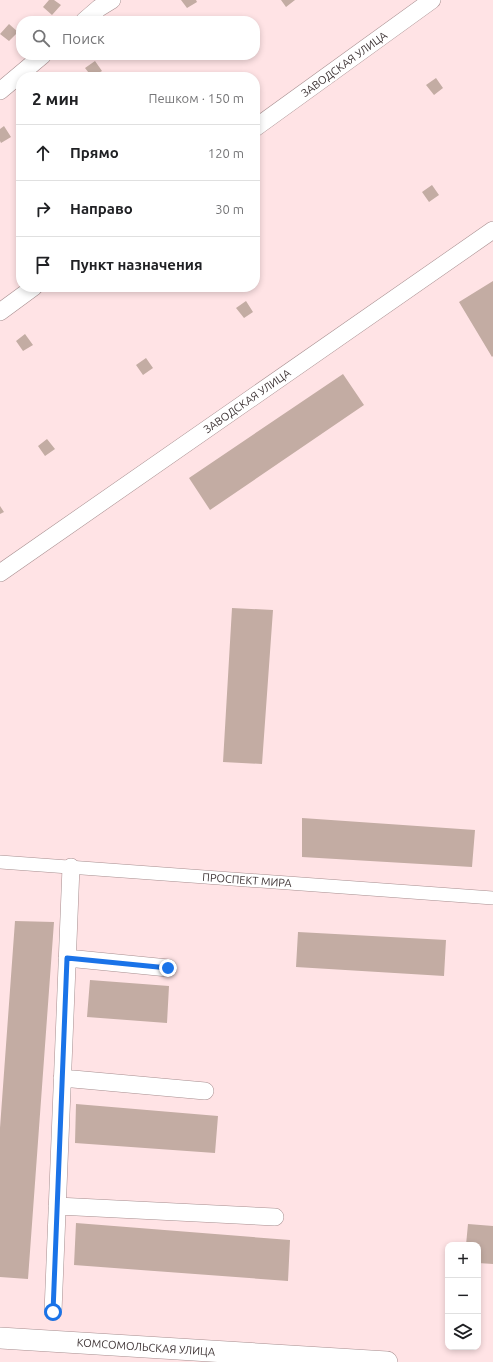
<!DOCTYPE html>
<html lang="ru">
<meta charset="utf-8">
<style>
body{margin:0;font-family:Ubuntu,sans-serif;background:#f6f6f6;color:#202124}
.controls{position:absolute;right:12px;bottom:12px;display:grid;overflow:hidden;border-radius:8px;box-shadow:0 2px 6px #0003}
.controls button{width:36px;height:36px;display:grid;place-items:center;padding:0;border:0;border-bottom:1px solid #e0e0e0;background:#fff;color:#202124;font:20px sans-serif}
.stop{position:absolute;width:12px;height:12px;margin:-9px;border:3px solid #1a73e8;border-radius:50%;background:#fff}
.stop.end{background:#1a73e8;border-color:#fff;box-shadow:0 1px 4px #0008}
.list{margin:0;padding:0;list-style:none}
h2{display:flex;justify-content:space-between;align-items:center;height:52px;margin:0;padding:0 16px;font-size:17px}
h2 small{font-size:13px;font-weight:400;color:#757577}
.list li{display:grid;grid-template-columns:26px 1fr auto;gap:12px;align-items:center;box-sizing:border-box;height:56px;padding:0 16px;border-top:1px solid #e0e0e0}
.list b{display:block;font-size:15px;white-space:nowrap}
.list em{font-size:13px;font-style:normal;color:#757577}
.icon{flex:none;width:22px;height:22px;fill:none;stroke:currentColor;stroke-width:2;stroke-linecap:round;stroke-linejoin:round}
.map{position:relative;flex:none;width:493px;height:1362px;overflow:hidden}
.search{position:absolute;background:#fff;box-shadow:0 2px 6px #0003;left:16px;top:16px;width:244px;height:44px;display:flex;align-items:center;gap:10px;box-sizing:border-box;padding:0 14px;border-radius:16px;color:#757577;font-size:15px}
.panel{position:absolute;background:#fff;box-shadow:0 2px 6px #0003;left:16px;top:72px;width:244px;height:220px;border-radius:16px}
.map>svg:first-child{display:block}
.building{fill:#c3aca3}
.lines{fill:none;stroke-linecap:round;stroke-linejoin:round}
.pedestrian-casing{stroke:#a78e8f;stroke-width:14}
.minor-casing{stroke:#a78e8f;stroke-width:18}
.tertiary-casing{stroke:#a78e8f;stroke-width:22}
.pedestrian{stroke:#fff;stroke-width:13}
.minor{stroke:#fff;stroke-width:17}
.tertiary{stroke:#fff;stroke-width:21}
.route{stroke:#1a73e8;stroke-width:5}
.labels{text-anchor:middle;stroke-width:4;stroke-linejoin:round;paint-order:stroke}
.street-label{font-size:11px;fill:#3f3536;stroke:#fff}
</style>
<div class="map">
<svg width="493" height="1362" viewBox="0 0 493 1362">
<rect width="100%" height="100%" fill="#ffe3e5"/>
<!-- building -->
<path class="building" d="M49,0H54L61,5L52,15L43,7Z
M181,0H196L197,2L187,8Z
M281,0H295L286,7Z
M9,24L18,32L9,41L0,34Z
M95,61L102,71L92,77L85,68Z
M436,78L443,88L434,95L426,85Z
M4,126L11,137L1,143L0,141V129Z
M432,185L439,195L429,202L422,192Z
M493,281V356L492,357L459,302Z
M246,301L253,312L244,318L236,308Z
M25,334L33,345L23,351L16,341Z
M146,358L153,368L143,375L136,365Z
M343,374L364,405L210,510L189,478Z
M47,439L55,449L45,456L38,446Z
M0,506L4,512L0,514Z
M232,608L273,610L262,764L223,762Z
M302,818L475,830L472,867L302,857Z
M15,921L54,922L28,1279L0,1277V1128Z
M298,932L446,940L444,976L296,967Z
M90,980L169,986L167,1023L87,1017Z
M76,1104L218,1116L215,1153L75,1143Z
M76,1223L290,1240L288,1281L74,1265Z
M468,1224L493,1226V1264L478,1263V1245H466Z"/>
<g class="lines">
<defs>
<path id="pedestrian" d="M0,862L493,898"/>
<path id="minor" d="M84,21L99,8L112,0
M0,91L43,55
M255,128L432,0
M0,312L34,287
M0,573L493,230
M67,958L168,968
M62,1078L205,1091
M57,1206L275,1217
M53,1312L71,867"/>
<path id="tertiary" d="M0,1338L387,1362"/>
</defs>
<!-- pedestrian casing -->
<use href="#pedestrian" class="pedestrian-casing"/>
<!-- minor casing -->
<use href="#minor" class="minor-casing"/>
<!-- tertiary casing -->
<use href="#tertiary" class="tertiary-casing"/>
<!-- pedestrian -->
<use href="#pedestrian" class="pedestrian"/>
<!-- minor -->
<use href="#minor" class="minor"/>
<!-- tertiary -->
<use href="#tertiary" class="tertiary"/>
</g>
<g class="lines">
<!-- route -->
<path class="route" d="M53,1312L67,958L168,968"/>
</g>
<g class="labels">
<!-- street labels -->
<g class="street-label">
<text transform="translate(344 64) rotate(-36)" y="4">ЗАВОДСКАЯ УЛИЦА</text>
<text transform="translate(247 401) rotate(-35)" y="4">ЗАВОДСКАЯ УЛИЦА</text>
<text transform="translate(247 880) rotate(4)" y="4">ПРОСПЕКТ МИРА</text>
<text transform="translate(146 1347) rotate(4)" y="4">КОМСОМОЛЬСКАЯ УЛИЦА</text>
</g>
</g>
</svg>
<div class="controls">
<button>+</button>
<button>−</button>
<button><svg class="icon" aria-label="layers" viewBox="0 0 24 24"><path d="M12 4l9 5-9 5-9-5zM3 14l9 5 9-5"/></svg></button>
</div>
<div class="stop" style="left:53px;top:1312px"></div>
<div class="stop end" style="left:168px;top:968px"></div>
<div class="search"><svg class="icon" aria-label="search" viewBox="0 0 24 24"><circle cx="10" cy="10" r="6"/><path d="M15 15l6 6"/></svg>Поиск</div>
<section class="panel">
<h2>2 мин<small>Пешком · 150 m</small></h2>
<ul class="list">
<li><svg class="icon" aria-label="ahead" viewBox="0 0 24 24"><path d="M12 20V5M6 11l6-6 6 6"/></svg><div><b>Прямо</b></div><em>120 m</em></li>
<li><svg class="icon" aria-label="right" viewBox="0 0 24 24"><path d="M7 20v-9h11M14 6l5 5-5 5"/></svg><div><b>Направо</b></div><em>30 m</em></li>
<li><svg class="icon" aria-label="arrive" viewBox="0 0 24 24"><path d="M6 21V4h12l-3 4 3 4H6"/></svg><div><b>Пункт назначения</b></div></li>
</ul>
</section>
</div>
